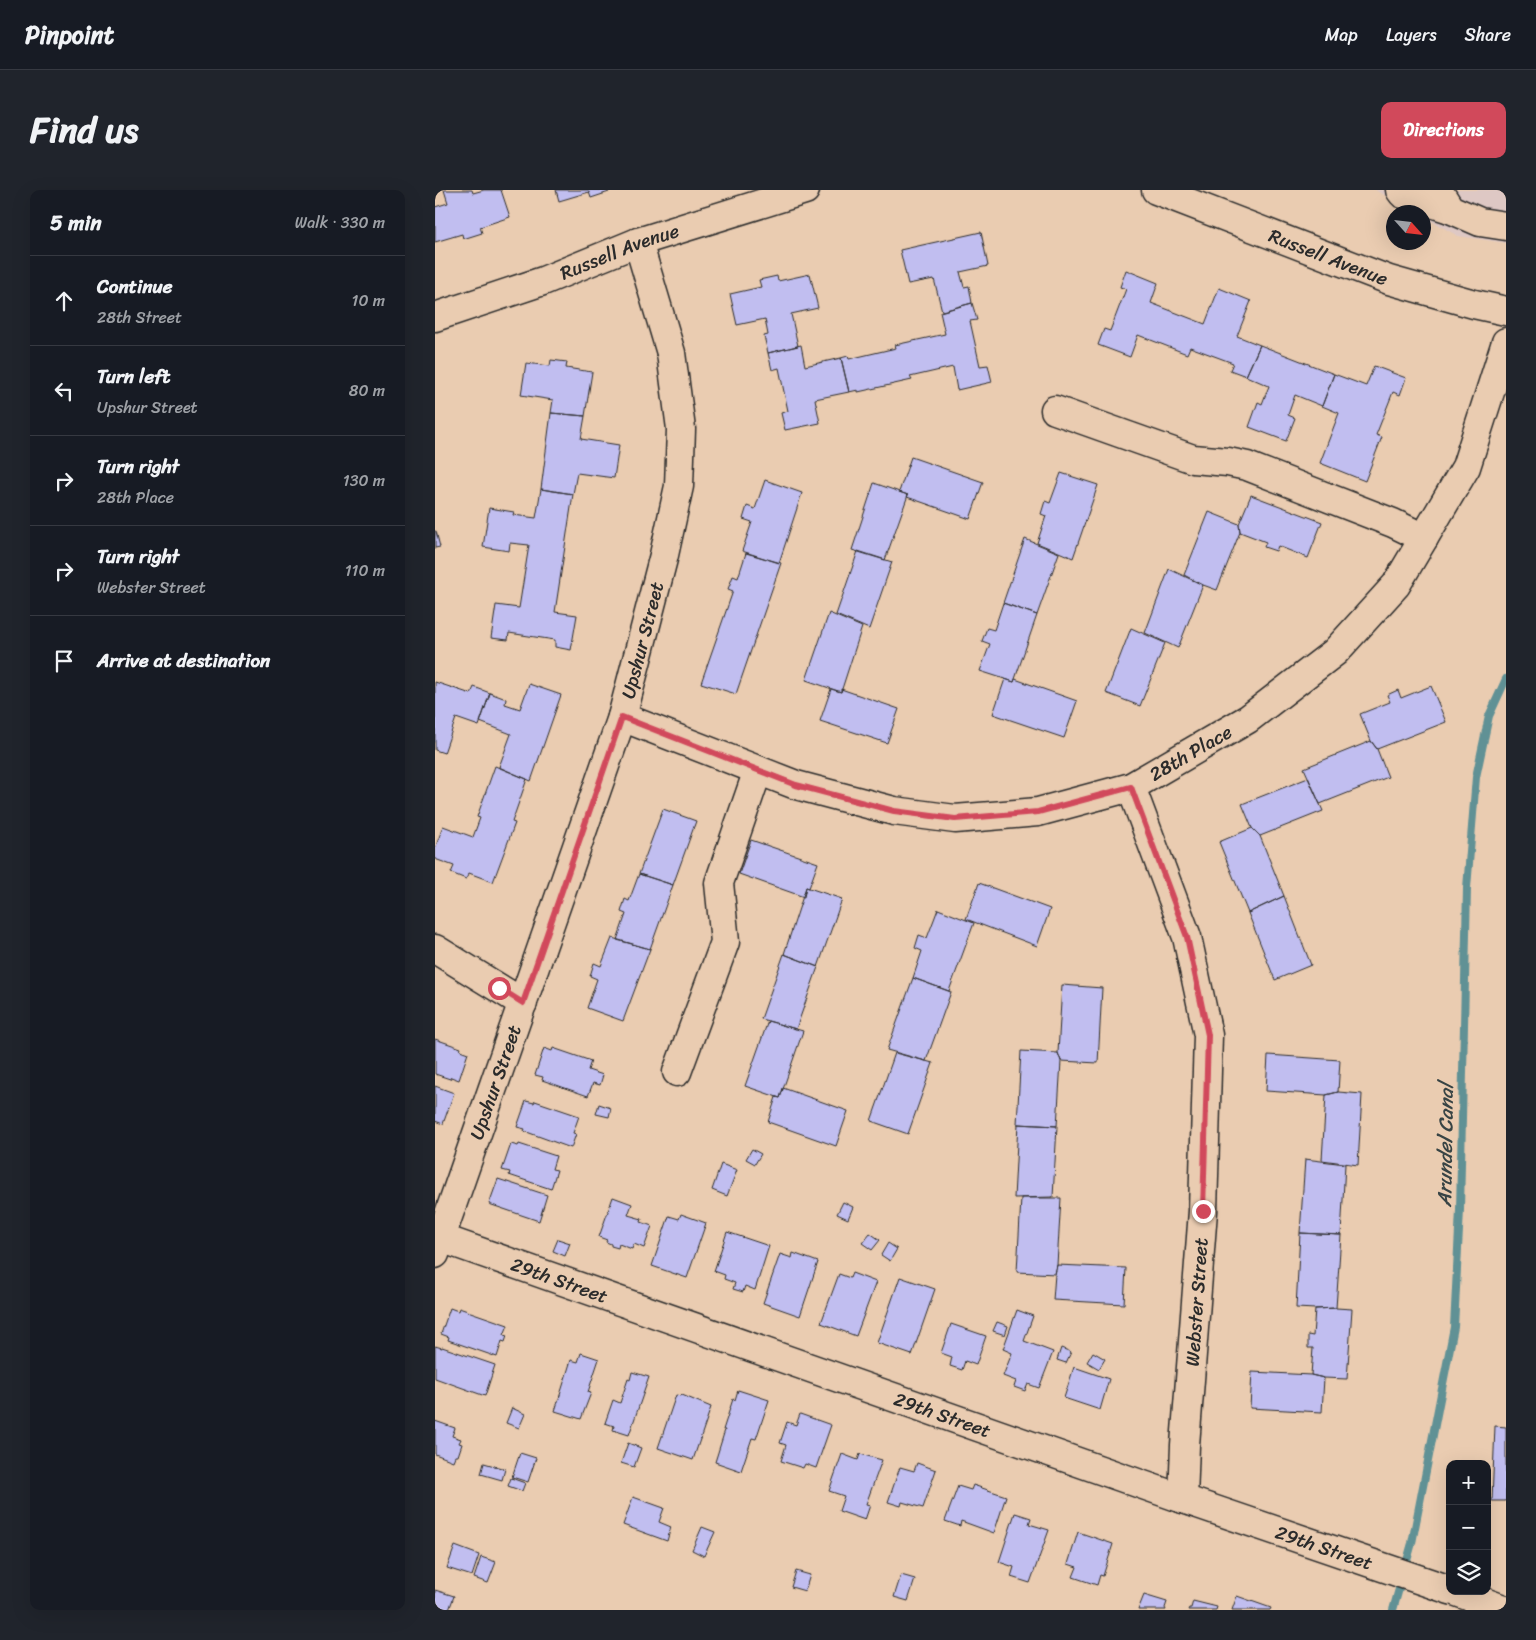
<!DOCTYPE html>
<meta charset="utf-8">
<style>
body{margin:0;font-family:Sriracha,sans-serif;background:#20242c;color:#f1f3f6}
.controls{position:absolute;right:15px;bottom:15px;display:grid;overflow:hidden;border-radius:10px;box-shadow:0 5px 20px #0002}
.controls button{width:45px;height:45px;display:grid;place-items:center;padding:0;border:0;border-bottom:1px solid #363941;background:#171b24;color:#f1f3f6;font:25px sans-serif}
.compass{position:absolute;left:951px;top:15px;width:45px;height:45px;border-radius:50%;background:#171b24;box-shadow:0 5px 20px #0002;rotate:117deg}
.stop{position:absolute;width:15px;height:15px;margin:-11px;border:4px solid #d1495b;border-radius:50%;background:#fff}
.stop.end{background:#d1495b;border-color:#fff;box-shadow:0 1px 5px #0008}
.list{margin:0;padding:0;list-style:none}
h2{display:flex;justify-content:space-between;align-items:center;height:65px;margin:0;padding:0 20px;font-size:21px}
h2 small{font-size:16px;font-weight:400;color:#9ea1a6}
.list li{display:grid;grid-template-columns:32px 1fr auto;gap:15px;align-items:center;box-sizing:border-box;height:90px;padding:0 20px;border-top:1px solid #363941}
.list b{display:block;font-size:19px;white-space:nowrap}
.list p{margin:0;font-size:16px;white-space:nowrap;color:#9ea1a6}
.list em{font-size:16px;font-style:normal;color:#9ea1a6}
.icon{flex:none;width:28px;height:28px;fill:none;stroke:currentColor;stroke-width:2;stroke-linecap:round;stroke-linejoin:round}
.map{position:relative;flex:none;width:1071px;height:1420px;overflow:hidden;border-radius:10px}
header{display:flex;align-items:center;gap:30px;box-sizing:border-box;height:70px;padding:0 25px;background:#171b24;border-bottom:1px solid #363941}
header strong{font-size:24px}
nav{display:flex;gap:28px;margin-inline-start:auto;font-size:18px}
.intro{display:flex;align-items:center;justify-content:space-between;box-sizing:border-box;height:120px;padding:0 30px}
h1{margin:0;font-size:35px}
.button{padding:12px 22px;border-radius:10px;background:#d1495b;color:#fff;font-size:18px;font-weight:700}
main{display:flex;gap:30px;padding:0 30px}
aside{flex:1;background:#171b24;border-radius:10px;box-shadow:0 5px 20px #0002}
.map>svg:first-child{display:block}
.built{fill:#dec8c4}
.lines{fill:none;stroke-linecap:round;stroke-linejoin:round}
.stream{stroke:#609195;stroke-width:8}
.building{fill:#c1bef0;stroke:#2b2b2b}
.minor-casing{stroke:#2b2b2b;stroke-width:31}
.minor{stroke:#eaccb1;stroke-width:28}
.route{stroke:#d1495b;stroke-width:6}
.labels{text-anchor:middle;stroke-width:4;stroke-linejoin:round;paint-order:stroke}
.street-label{font-size:19px;fill:#2b2b2b;stroke:#eaccb1}
.water-label{font-size:20px;font-style:italic;fill:#384445;stroke:#eaccb1}
</style>
<header>
<strong>Pinpoint</strong>
<nav><a>Map</a><a>Layers</a><a>Share</a></nav>
</header>
<div class="intro"><h1>Find us</h1><a class="button">Directions</a></div>
<main>
<aside>
<h2>5 min<small>Walk · 330 m</small></h2>
<ul class="list">
<li><svg class="icon" aria-label="ahead" viewBox="0 0 24 24"><path d="M12 20V5M6 11l6-6 6 6"/></svg><div><b>Continue</b><p>28th Street</p></div><em>10 m</em></li>
<li><svg class="icon" aria-label="left" viewBox="0 0 24 24"><path d="M17 20v-9H6M10 6l-5 5 5 5"/></svg><div><b>Turn left</b><p>Upshur Street</p></div><em>80 m</em></li>
<li><svg class="icon" aria-label="right" viewBox="0 0 24 24"><path d="M7 20v-9h11M14 6l5 5-5 5"/></svg><div><b>Turn right</b><p>28th Place</p></div><em>130 m</em></li>
<li><svg class="icon" aria-label="right" viewBox="0 0 24 24"><path d="M7 20v-9h11M14 6l5 5-5 5"/></svg><div><b>Turn right</b><p>Webster Street</p></div><em>110 m</em></li>
<li><svg class="icon" aria-label="arrive" viewBox="0 0 24 24"><path d="M6 21V4h12l-3 4 3 4H6"/></svg><div><b>Arrive at destination</b></div></li>
</ul>
</aside>
<div class="map">
<svg width="1071" height="1420" viewBox="0 0 1071 1420">
<rect width="100%" height="100%" fill="#eaccb1"/>
<filter id="ink" filterUnits="userSpaceOnUse"><feTurbulence type="fractalNoise" baseFrequency=".02" numOctaves="2"/><feDisplacementMap in="SourceGraphic" scale="10" xChannelSelector="R" yChannelSelector="G"/><feConvolveMatrix kernelMatrix="1 2 1 2 8 2 1 2 1" color-interpolation-filters="sRGB"/></filter>
<g filter="url(#ink)">
<!-- built -->
<path class="built" d="M940,0H1071V53L1023,46L989,27L988,22H980Z"/>
<g class="lines">
<!-- stream -->
<path class="stream" d="M958,1420L977,1353L1019,1137L1025,1020L1032,698L1041,587L1054,526L1071,489"/>
</g>
<!-- building -->
<path class="building" d="M9,0H37L38,3L49,0H66L75,27L45,37L47,43L28,49L27,44L0,52V17L13,13Z
M121,0H173L174,2L156,8L154,2L124,11Z
M546,42L553,76L525,82L529,97L534,96L537,113L507,121L499,89L473,94L465,60Z
M691,80L723,93L716,113L770,134L784,98L816,111L802,146L825,155L811,186L795,180L798,173L755,157L752,164L703,145L695,167L663,155L669,139L675,141L691,99L685,97Z
M375,84L383,118L356,124L363,156L333,163L329,146L333,145L330,129L302,135L295,104L326,97L324,90L342,86L343,91Z
M537,113L542,130L535,131L545,176L553,175L557,192L522,200L518,177L475,187L477,190L423,202V200L414,202L406,168L413,166L414,169L461,158L460,155L510,144L505,122Z
M366,155L370,176L406,168L414,202L380,209L385,233L350,240L346,223L353,221L344,178L337,180L333,163Z
M825,155L899,184L887,216L860,205L853,225L860,228L851,251L814,237L823,212L827,214L834,196L811,186Z
M116,170L132,172L131,178L157,182L150,226L116,223L118,210L86,205L91,173L115,176Z
M939,176L971,188L965,205L958,202L941,245L947,247L930,291L885,273L904,223L887,216L899,184L931,196Z
M116,223L150,226L146,249L184,255L179,288L142,283L138,304L106,299Z
M476,267L548,292L535,329L472,307L473,305L464,302Z
M626,283L663,295L638,368L602,353L611,326L606,324L610,311L615,313Z
M330,290L367,303L344,373L307,361L317,332L308,329L312,316L320,319Z
M439,293L473,305L450,370L417,360Z
M106,299L138,304L120,422L142,425L136,460L120,457V450L74,443L73,450L56,448L61,415L84,418L94,355L75,353L74,361L48,357L54,318L79,322L78,325L101,328Z
M816,305L887,332L873,368L843,356L841,361L829,357L831,352L805,342L804,334Z
M774,322L804,334L805,342L782,400L768,395L749,385Z
M0,341H1L5,357L0,358Z
M590,349L624,363L602,425L568,413Z
M423,361L457,372L434,439L401,425Z
M311,363L346,373L301,504L266,493L298,401L293,399L298,386L303,388Z
M734,379L768,395L743,458L710,443Z
M568,413L602,425L579,492L545,481L555,454L547,451L552,438L559,440Z
M394,423L427,437L406,502L371,490Z
M696,438L730,453L705,516L671,503Z
M570,489L579,492L580,489L642,511L629,548L558,524Z
M0,492L36,504L39,497L55,503L44,536L21,528L9,563L0,560Z
M94,494L126,505L96,591L64,577L76,544L45,532L55,503L71,509L70,514L85,519Z
M996,496L1011,532L942,559L936,551L925,524L955,512L952,505L963,500L966,508Z
M396,499L406,502V499L464,519L452,553L385,531Z
M936,551L942,559L953,587L885,614L869,578Z
M60,576L92,589L77,632L80,633L58,692L34,683L31,689L16,683L19,676L0,669V659L8,636L38,647L45,628L42,627Z
M873,588L888,621L825,646L817,638L807,614Z
M228,619L261,631L238,695L204,684Z
M817,638L825,646L849,706L813,723L784,652Z
M316,650L383,673L374,698L371,697L369,707L304,684Z
M204,684L238,695L215,759L182,750L191,724L186,722L190,709L194,711Z
M544,693L615,719L602,756L531,729Z
M371,697L407,709L383,777L349,764Z
M849,706L876,775L840,790L813,723Z
M503,719L539,733L514,801L478,788L487,761L480,758L484,745L492,748Z
M177,748L215,759L188,831L152,818L162,789L155,786L159,773L166,776Z
M349,764L383,777L361,839L326,829Z
M478,788L516,802L491,871L452,860Z
M627,795L667,798L663,873L626,871L623,863Z
M333,831L368,841L345,908L310,896Z
M0,849L26,858L25,860L33,863L24,890L16,887L15,889L0,884Z
M109,858L117,861L118,858L156,871L153,880L168,885L165,895L158,893L153,906L107,890L108,887L100,885Z
M586,861L623,863L626,871L622,936L582,934Z
M460,863L498,873L473,944L436,931Z
M833,865L905,870L903,902L891,905L831,901Z
M0,896L19,903L8,934L0,931Z
M348,898L413,921L401,956L333,932L341,907L345,908Z
M903,902L927,904L923,975L887,970L891,905Z
M91,911L99,913L100,911L144,926L138,943L141,944L136,958L89,941L90,939L82,937Z
M164,914L176,918L174,927L161,924Z
M583,934L622,936L618,1007L579,1008Z
M76,954L83,956L84,954L121,966L117,979L122,980L116,999L74,985L75,982L67,980Z
M317,959L326,964L320,974L311,969Z
M870,969L910,974L906,1045L865,1043Z
M286,974L302,980L292,1006L277,1000Z
M63,989L112,1005L104,1031L54,1014Z
M178,1007L197,1014L193,1025L207,1029L206,1032L217,1036L209,1058L199,1054L197,1059L184,1054L183,1058L176,1056V1054L171,1052L172,1050L164,1047Z
M586,1008H626L622,1075L620,1084L582,1082Z
M408,1012L418,1017L413,1029L402,1024Z
M246,1024L271,1033L252,1088L217,1076L234,1026L244,1029Z
M292,1042L334,1056L320,1100L310,1096L308,1102L298,1099L300,1093L289,1089L290,1085L279,1081Z
M435,1043L445,1050L437,1060L427,1053Z
M865,1043L906,1045L901,1118L880,1119L861,1118Z
M123,1049L135,1053L130,1066L118,1061Z
M453,1053L462,1059L455,1071L446,1065Z
M358,1063L383,1072L365,1126L328,1113L345,1064L357,1068Z
M622,1075L691,1078L689,1114L618,1110L620,1084Z
M417,1083L441,1092L421,1146L386,1133L404,1084L415,1088Z
M465,1087L500,1099L477,1165L442,1153Z
M15,1118L23,1121L24,1118L73,1135L69,1145L72,1146L70,1152L67,1151L62,1167L13,1150L14,1147L6,1144Z
M901,1118L917,1119L912,1189L889,1188L876,1185L878,1158H873V1145L878,1146L880,1119Z
M582,1120L598,1126L589,1151L618,1162L604,1198L593,1194L590,1201L579,1197L581,1191L568,1186L577,1163L568,1159Z
M562,1132L573,1136L570,1145L558,1141Z
M516,1134L551,1146L541,1175L530,1171L527,1180L515,1176L517,1167L506,1163Z
M0,1156L7,1158V1157L60,1175L50,1206L0,1188Z
M626,1158L636,1162L631,1173L622,1170Z
M658,1162L670,1169L664,1179L652,1172Z
M146,1163L164,1169L153,1202L156,1203L146,1229L120,1221L136,1170L143,1172Z
M639,1177L674,1189L665,1220L629,1208Z
M197,1182L214,1187L194,1245L178,1240L179,1236L170,1233L178,1210L185,1213L193,1189L195,1190Z
M817,1182L876,1185L889,1188L887,1222L815,1218Z
M303,1200L334,1210L321,1249L317,1248L306,1281L280,1272L290,1240H288L298,1209L300,1210Z
M241,1205L246,1206L247,1205L276,1217L258,1270L223,1258Z
M77,1218L90,1224L84,1238L71,1233Z
M365,1224L396,1235L381,1278L370,1274L368,1278L346,1271L351,1255L345,1253L352,1232L361,1235Z
M0,1231L20,1238L17,1246L26,1249L24,1253L27,1254L23,1266H20L18,1271L0,1264Z
M1060,1236L1071,1237V1311H1057Z
M193,1253L206,1258L199,1277L186,1273Z
M85,1263L101,1268L93,1292L77,1287Z
M407,1264L423,1270L425,1264L447,1270L431,1314L435,1315L430,1330L404,1321L409,1306L394,1301Z
M49,1273L70,1279L67,1290L46,1284Z
M482,1273L501,1280L488,1318L467,1312L466,1316L453,1312L465,1277L479,1281Z
M76,1288L90,1293L87,1301L73,1296Z
M538,1295L571,1306L559,1343L526,1331L525,1336L510,1331L523,1296L536,1300Z
M198,1307L229,1318L224,1332L236,1337L232,1351L188,1335Z
M580,1323L596,1328L594,1334L614,1340L595,1393L576,1387L579,1377L564,1372Z
M267,1337L280,1342L269,1366L257,1360Z
M643,1342L678,1354L668,1386L665,1385L662,1395L638,1387L642,1377L633,1374Z
M20,1356L44,1365L37,1386L12,1378Z
M46,1367L61,1372L53,1393L39,1388Z
M361,1381L375,1385L370,1401L356,1397Z
M466,1385L480,1389L473,1411L459,1407Z
M0,1400L19,1406L14,1420H0Z
M709,1405L732,1412L730,1418L731,1420H703Z
M802,1406L836,1418L835,1420H797Z
M758,1411L782,1417L781,1420H753L754,1418H756Z"/>
<g class="lines">
<defs>
<g id="minor">
<path id="s1" d="M721,0L954,90L1039,114L1071,121"/>
<path d="M965,0L968,4L1015,19"/>
<path d="M1003,0L1015,19L1045,32L1071,36"/>
<path id="s2" d="M0,127L108,91L203,52L370,0"/>
<path d="M620,220L758,269L793,272L812,276L958,333L989,348"/>
<path id="s3" d="M187,527L361,595L459,621L520,629L603,622L696,597L813,529L900,462L961,395L1031,277L1071,152"/>
<path d="M696,597L752,747L773,845L768,1021L750,1255L748,1309"/>
<path d="M0,759L88,813"/>
<path d="M242,882L290,752L284,693L323,580"/>
<path id="s4" d="M0,1046L748,1309L1015,1400"/>
<path id="s5" d="M0,1064L187,527L229,365L244,296L246,239L236,163L203,52"/>
<path d="M1019,1401L1071,1420"/>
</g>
</defs>
<!-- minor casing -->
<use href="#minor" class="minor-casing"/>
<!-- minor -->
<use href="#minor" class="minor"/>
</g>
</g>
<g class="lines" filter="url(#ink)">
<!-- route -->
<path class="route" d="M64,798L88,813L187,527L361,595L459,621L520,629L603,622L696,597L752,747L773,845L768,1021"/>
</g>
<g class="labels">
<!-- street labels -->
<g class="street-label">
<text dy="7" stroke="none"><textPath href="#s2" startOffset="196">Russell Avenue</textPath></text>
<text dy="7" stroke="none"><textPath href="#s1" startOffset="185">Russell Avenue</textPath></text>
<text dy="7" stroke="none"><textPath href="#s5" startOffset="648">Upshur Street</textPath></text>
<text dy="7" stroke="none"><textPath href="#s3" startOffset="598">28th Place</textPath></text>
<text dy="7" stroke="none"><textPath href="#s5" startOffset="182">Upshur Street</textPath></text>
<text dy="7" stroke="none"><textPath href="#s4" startOffset="132">29th Street</textPath></text>
<text transform="translate(761 1112) rotate(-86)" y="7">Webster Street</text>
<text dy="7" stroke="none"><textPath href="#s4" startOffset="538">29th Street</textPath></text>
<text dy="7" stroke="none"><textPath href="#s4" startOffset="942">29th Street</textPath></text>
</g>
<!-- water labels -->
<g class="water-label">
<text transform="translate(1010 955) rotate(-89)" y="7">Arundel Canal</text>
</g>
</g>
</svg>
<div class="controls">
<button>+</button>
<button>−</button>
<button><svg class="icon" aria-label="layers" viewBox="0 0 24 24"><path d="M12 4l9 5-9 5-9-5zM3 14l9 5 9-5"/></svg></button>
</div>
<svg class="compass" viewBox="-18 -18 36 36"><path d="M0-13l5 13h-10z" fill="#e53935"/><path d="M0 13l5-13h-10z" fill="#9ea1a6"/></svg>
<div class="stop" style="left:64px;top:798px"></div>
<div class="stop end" style="left:768px;top:1021px"></div>
</div>
</main>
